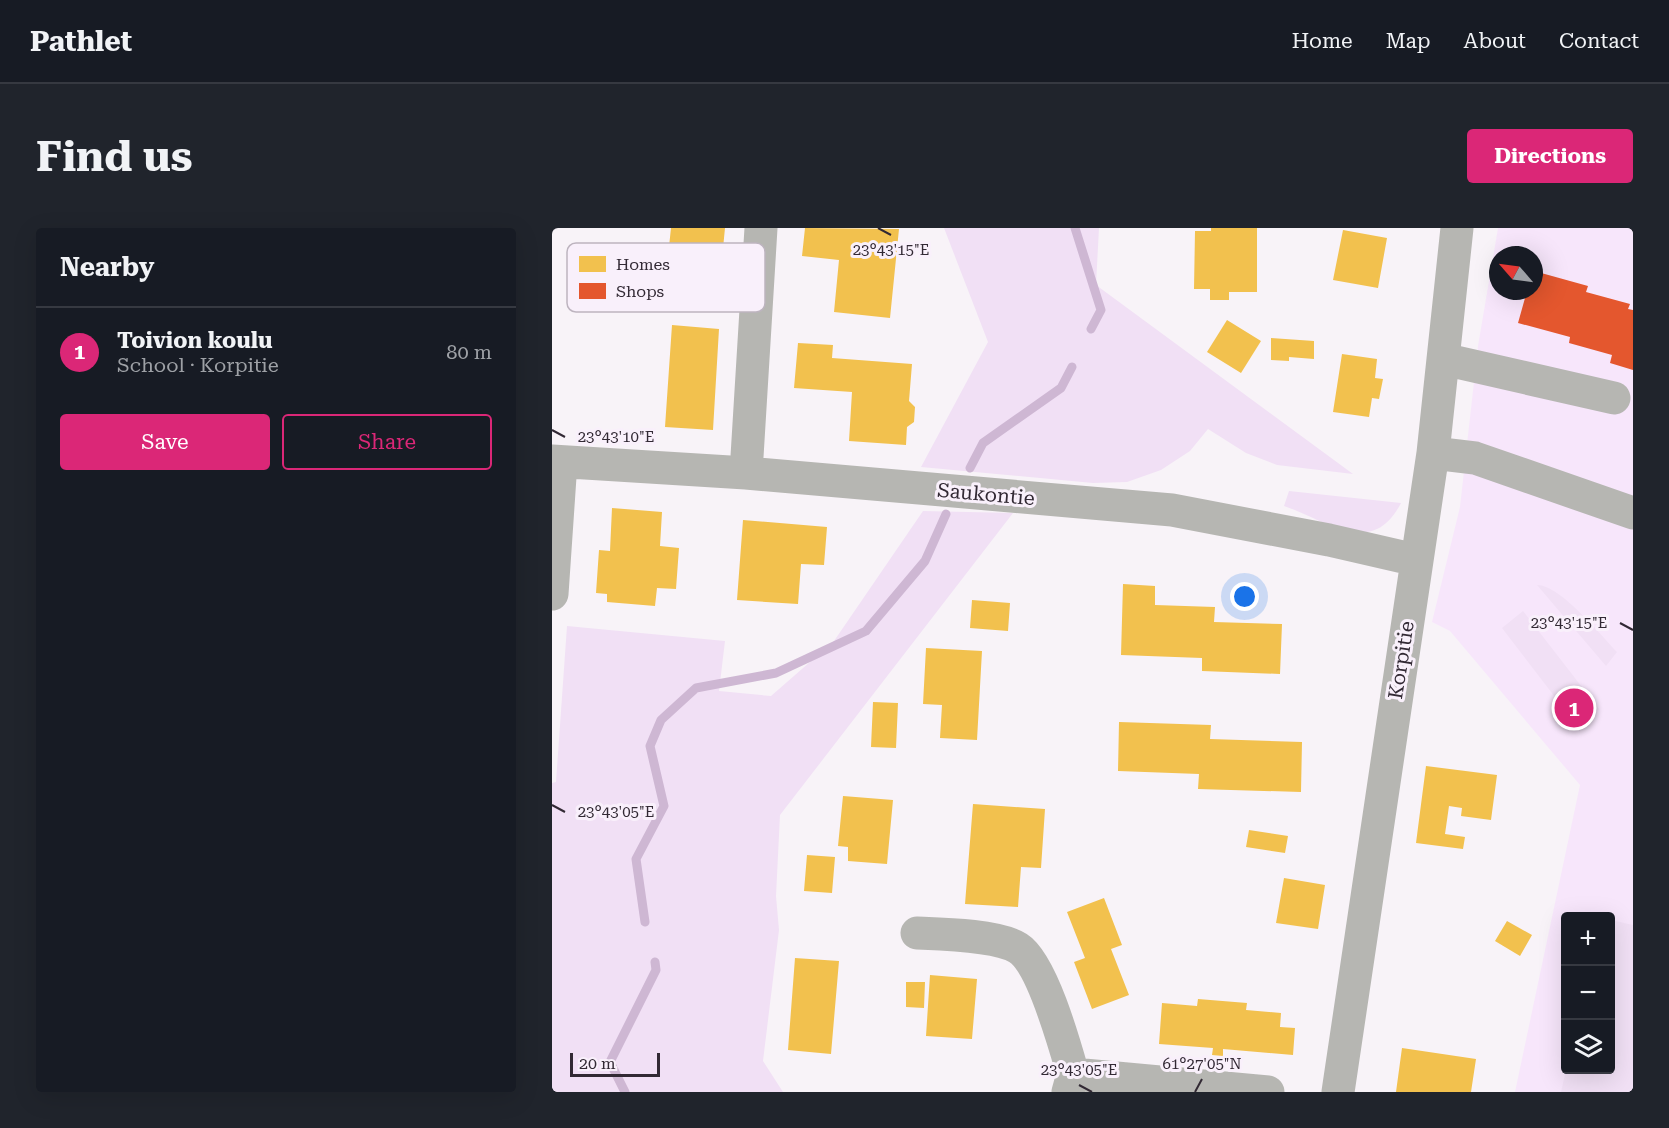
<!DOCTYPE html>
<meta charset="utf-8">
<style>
body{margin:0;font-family:"Roboto Serif",serif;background:#20242c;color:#f1f3f6}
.controls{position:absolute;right:18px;bottom:18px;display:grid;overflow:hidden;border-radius:6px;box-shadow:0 6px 24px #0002}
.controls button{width:54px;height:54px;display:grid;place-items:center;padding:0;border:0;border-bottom:2px solid #363941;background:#171b24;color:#f1f3f6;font:30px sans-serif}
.compass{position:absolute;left:937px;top:18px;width:54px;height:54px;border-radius:50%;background:#171b24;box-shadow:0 6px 24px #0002;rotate:298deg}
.scale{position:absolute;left:18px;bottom:15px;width:90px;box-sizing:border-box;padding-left:6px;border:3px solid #322934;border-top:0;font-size:16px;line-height:21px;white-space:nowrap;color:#322934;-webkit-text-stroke:4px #f9f0fb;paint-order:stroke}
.you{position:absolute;left:693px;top:369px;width:21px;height:21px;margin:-15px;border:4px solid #fff;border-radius:50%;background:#1a73e8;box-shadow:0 0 0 9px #1a73e833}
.badge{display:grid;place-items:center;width:39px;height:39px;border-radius:50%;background:#db2777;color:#fff;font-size:20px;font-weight:700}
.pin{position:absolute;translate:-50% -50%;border:3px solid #fff;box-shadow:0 2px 6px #0006}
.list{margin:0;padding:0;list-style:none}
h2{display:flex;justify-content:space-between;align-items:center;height:78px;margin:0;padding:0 24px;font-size:26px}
h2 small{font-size:20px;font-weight:400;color:#9ea1a6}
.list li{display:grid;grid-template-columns:39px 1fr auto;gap:18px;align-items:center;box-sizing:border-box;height:90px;padding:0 24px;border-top:2px solid #363941}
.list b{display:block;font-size:22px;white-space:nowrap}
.list p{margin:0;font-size:20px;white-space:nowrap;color:#9ea1a6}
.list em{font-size:20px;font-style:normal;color:#9ea1a6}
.actions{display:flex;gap:12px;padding:18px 24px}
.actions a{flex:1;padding:14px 0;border:2px solid #db2777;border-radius:6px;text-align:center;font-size:21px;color:#db2777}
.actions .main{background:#db2777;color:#fff}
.icon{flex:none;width:33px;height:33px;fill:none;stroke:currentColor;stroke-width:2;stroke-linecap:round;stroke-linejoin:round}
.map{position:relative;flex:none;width:1081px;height:864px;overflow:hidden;border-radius:6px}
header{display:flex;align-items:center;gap:36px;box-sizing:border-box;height:84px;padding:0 30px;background:#171b24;border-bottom:2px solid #363941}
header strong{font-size:28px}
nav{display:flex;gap:33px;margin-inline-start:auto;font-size:21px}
.intro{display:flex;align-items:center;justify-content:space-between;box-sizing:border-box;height:144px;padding:0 36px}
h1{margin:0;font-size:42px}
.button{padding:15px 27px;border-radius:6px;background:#db2777;color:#fff;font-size:21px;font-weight:700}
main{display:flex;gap:36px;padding:0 36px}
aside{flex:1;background:#171b24;border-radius:6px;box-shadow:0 6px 24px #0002}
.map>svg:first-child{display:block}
.built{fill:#f7e6fb;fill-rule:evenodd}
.green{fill:#f1e0f5}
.homes{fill:#f2c14e}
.shops{fill:#e4572e}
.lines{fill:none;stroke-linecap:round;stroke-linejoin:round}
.stream{stroke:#ceb7d3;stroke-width:9}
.minor{stroke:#b6b6b2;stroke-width:33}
.ticks{fill:none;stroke:#322934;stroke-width:2}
.labels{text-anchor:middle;stroke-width:6;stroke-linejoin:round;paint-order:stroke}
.street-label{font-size:20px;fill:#322934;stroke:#f9f0fb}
.key{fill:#f9f0fb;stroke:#bdb4bf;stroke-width:1.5}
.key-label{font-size:16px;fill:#322934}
.ticks-label{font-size:15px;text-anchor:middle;fill:#322934;stroke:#f9f0fb;stroke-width:6;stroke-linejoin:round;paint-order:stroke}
</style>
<header>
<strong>Pathlet</strong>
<nav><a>Home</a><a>Map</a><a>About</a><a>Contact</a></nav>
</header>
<div class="intro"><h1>Find us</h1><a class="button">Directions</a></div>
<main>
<aside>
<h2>Nearby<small></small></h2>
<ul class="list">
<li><span class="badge">1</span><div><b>Toivion koulu</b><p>School · Korpitie</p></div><em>80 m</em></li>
</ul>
<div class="actions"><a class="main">Save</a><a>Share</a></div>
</aside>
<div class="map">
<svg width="1081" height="864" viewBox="0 0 1081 864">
<rect width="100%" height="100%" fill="#f8f3f8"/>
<!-- built -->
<path class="built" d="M946,0H1081V864H963L1028,557L898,403L880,394L908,279L926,118ZM946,27H982V63H946ZM1014,688H1058V842H1014Z"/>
<!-- green -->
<path class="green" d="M392,0H547L544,57L801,246L725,237L694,225L656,201L638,223L609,242L575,254L541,255L369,239L436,114Z
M737,263L849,275C820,331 776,293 732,278Z
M371,283L461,285L228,587L224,668L227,702L211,833L231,864H0V555L4,554L15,398L173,413L167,463L219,468L282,413Z
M985,357C1008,357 1049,407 1065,424L1054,438Z
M971,383L1047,481L1026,499L950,400Z
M1059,692L1081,697V864H1009L1014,842H1058Z"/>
<!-- homes -->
<path class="homes" d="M119,0H173L166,71L112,65Z
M253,0L347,1L338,90L282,84L287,32L250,28Z
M659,0H705V64H677V72H658V61H642L643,3H659Z
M791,2L835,10L826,60L781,52Z
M675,92L709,113L689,145L655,124Z
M120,97L167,101L161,202L113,199Z
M719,110L762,113V131L737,129V133L719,132Z
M246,115L281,117L280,130L360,136L357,173L363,179L362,194L355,199L354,217L297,213L300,164L242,160Z
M790,126L825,131L823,150L831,151L827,171L820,170L817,189L781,184Z
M60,280L110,284L108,318L127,320L124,361L105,360L103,378L55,374V366L44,365L47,322L58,323Z
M191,292L275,299L272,337L249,336L246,376L185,372Z
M571,356L603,358V377L663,379L662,394L730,396L728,446L650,443V430L569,427Z
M420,372L458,375L456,403L418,400Z
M374,420L430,423L425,512L388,510L390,477L371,476Z
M321,474L346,475L344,520L319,519Z
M567,494L659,497L658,511L750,514L749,564L646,561L647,546L566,543Z
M874,538L945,547L939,592L909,588L910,580L897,578L893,606L913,609L911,621L864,615Z
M291,568L341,572L335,636L296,633V619L286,618Z
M421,576L493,581L489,640L469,639L466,679L413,676Z
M697,602L736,608L733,625L694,619Z
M255,627L283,629L280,665L252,663Z
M732,650L773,657L766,701L724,695Z
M552,670L570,717L559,721L577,767L540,781L522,734L533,730L515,684Z
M955,693L980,707L968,728L943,713Z
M243,730L287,733L279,826L236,822Z
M378,747L425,751L420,811L374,808Z
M354,754H373L372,780L354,779Z
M646,771L695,775L694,782L729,785L728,799L743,800L741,827L671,821V828L660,827L661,820L607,816L610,775L645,778Z
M850,820L924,831L919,864H844Z"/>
<!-- shops -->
<path class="shops" d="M982,43L1036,58L1034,64L1078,76L1076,81L1081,82V142L1058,135L1060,127L1017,115L1018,109L966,95L975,63H982Z"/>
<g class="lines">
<!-- stream -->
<path class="stream" d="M523,0L549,82L539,101
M418,240L431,215L509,160L520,139
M93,694L84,631L112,578L98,518L109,492L144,460L224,445L314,403L373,333L394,286
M73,864L58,834L104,742L103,734"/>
<!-- minor -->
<path class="minor" d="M891,131L1062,170
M881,225L923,230L1081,285
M0,233L194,245L620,282L777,312L864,332
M194,245L209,0
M0,366L9,234
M365,705C390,706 445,707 466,720C490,735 513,818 521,846
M516,864L521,846L716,864
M786,864L881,225L905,0"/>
</g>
<!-- ticks -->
<path class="ticks" d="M326,0L339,7M0,202L13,209M1068,395L1081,402M0,577L13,584M527,857L540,864M643,864L650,851"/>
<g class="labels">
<!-- street labels -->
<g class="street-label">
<text transform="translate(434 266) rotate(5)" y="7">Saukontie</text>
<text transform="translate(849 432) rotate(-81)" y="7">Korpitie</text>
</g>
</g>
<!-- legend -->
<rect x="15" y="15" width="198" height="69" rx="9" class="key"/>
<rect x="27" y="28" width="27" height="16" fill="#f2c14e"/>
<rect x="27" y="55" width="27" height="16" fill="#e4572e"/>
<g class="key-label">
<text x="64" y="42">Homes</text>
<text x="64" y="69">Shops</text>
</g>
<g class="ticks-label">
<text x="339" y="27">23°43'15"E</text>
<text x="64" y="214">23°43'10"E</text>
<text x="1017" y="400">23°43'15"E</text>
<text x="64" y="589">23°43'05"E</text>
<text x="650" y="841">61°27'05"N</text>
<text x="527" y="847">23°43'05"E</text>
</g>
</svg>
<div class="controls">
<button>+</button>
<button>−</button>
<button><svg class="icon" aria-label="layers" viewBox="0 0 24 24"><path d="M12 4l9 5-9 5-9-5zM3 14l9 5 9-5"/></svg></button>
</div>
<svg class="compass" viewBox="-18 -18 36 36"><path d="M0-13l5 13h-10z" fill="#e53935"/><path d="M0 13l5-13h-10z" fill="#9ea1a6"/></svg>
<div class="scale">20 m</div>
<div class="you"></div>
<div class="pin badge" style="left:1022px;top:480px">1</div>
</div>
</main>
